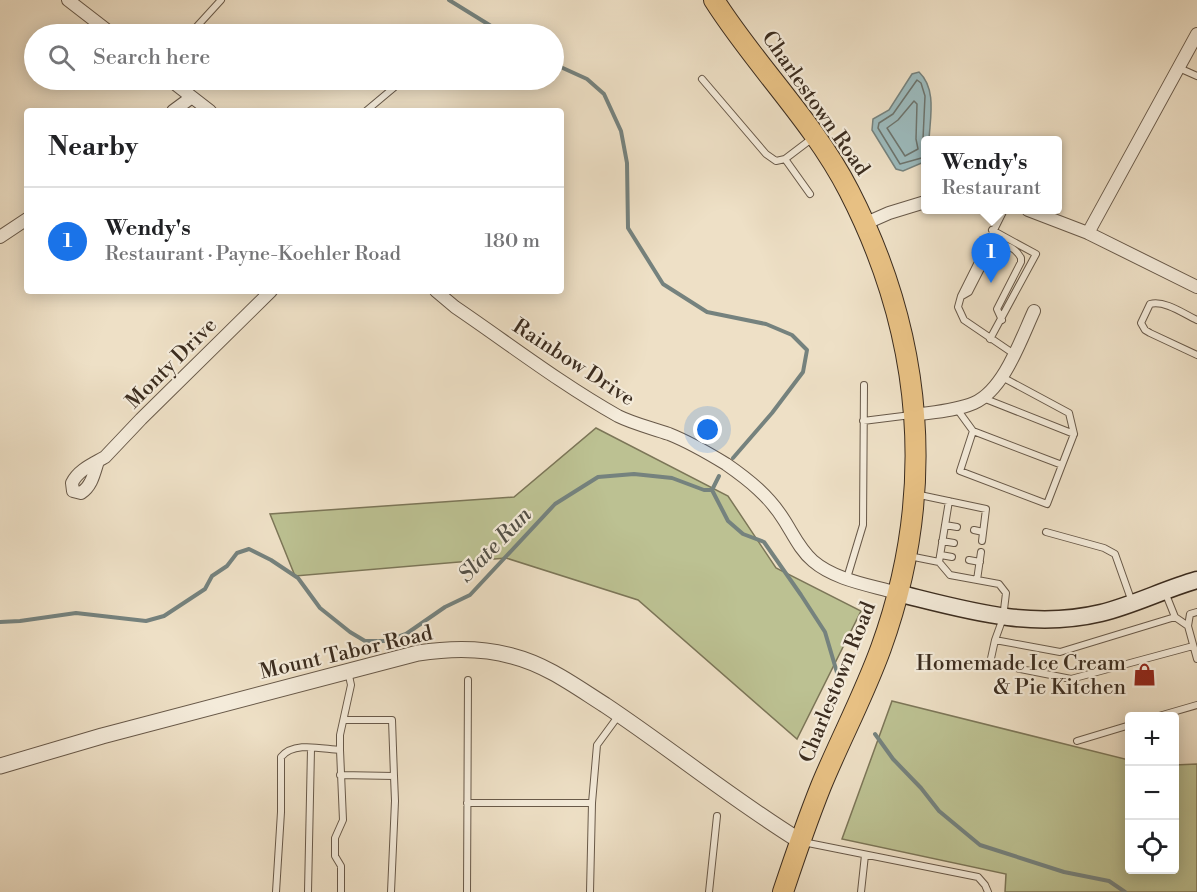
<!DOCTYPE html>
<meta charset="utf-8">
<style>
body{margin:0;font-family:"Libre Bodoni",serif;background:#f6f6f6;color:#202124}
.controls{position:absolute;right:18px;bottom:18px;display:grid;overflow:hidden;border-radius:6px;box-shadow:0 3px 15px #0003}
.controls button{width:54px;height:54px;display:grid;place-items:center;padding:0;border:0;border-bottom:2px solid #e0e0e0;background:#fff;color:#202124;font:30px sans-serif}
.you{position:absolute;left:708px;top:430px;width:21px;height:21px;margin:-15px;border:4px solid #fff;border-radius:50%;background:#1a73e8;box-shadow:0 0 0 9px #1a73e833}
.badge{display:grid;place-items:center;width:39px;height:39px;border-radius:50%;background:#1a73e8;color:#fff;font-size:20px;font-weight:700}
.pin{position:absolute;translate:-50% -50px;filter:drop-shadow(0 2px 3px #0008)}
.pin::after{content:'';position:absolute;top:32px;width:21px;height:18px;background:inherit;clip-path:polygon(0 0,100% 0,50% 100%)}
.popup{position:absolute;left:921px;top:136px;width:141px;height:78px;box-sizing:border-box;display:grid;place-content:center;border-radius:6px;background:#fff;filter:drop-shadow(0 2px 4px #0005);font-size:20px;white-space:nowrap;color:#757577}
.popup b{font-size:22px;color:#202124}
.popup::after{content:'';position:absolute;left:50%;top:100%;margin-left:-12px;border:12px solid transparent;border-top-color:#fff}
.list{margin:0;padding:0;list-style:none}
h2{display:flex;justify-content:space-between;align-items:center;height:78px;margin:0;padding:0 24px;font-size:26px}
h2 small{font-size:20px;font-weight:400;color:#757577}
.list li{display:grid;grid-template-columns:39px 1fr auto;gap:18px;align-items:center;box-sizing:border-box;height:108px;padding:0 24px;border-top:2px solid #e0e0e0}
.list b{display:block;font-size:22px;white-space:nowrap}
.list p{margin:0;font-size:20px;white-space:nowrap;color:#757577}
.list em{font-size:20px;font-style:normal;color:#757577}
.icon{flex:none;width:33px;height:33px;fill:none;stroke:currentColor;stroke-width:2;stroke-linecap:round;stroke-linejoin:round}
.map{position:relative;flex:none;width:1197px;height:892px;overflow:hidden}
.search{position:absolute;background:#fff;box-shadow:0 3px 15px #0003;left:24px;top:24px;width:540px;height:66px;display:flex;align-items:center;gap:15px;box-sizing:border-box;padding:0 21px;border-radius:33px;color:#757577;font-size:22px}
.panel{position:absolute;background:#fff;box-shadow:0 3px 15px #0003;left:24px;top:108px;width:540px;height:186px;border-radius:6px}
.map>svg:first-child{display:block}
.green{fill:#bcc192;stroke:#7c7658;stroke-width:1.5}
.water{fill:#9cbbbe;stroke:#75827e;stroke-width:1.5}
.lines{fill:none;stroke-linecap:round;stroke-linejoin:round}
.shore{stroke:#6c746e;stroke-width:1.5}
.stream{stroke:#75827e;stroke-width:4}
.service-casing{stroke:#685949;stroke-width:8}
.minor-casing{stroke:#685949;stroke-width:14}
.tertiary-casing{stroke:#685949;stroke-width:17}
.secondary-casing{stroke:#3b2c1f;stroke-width:19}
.primary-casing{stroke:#3b2c1f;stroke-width:22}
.service{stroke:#f4ebda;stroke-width:6}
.minor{stroke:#f4ebda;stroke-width:12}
.tertiary{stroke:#f4ebda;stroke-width:15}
.secondary{stroke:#f4ebda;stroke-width:16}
.primary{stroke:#e7c083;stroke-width:20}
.labels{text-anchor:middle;stroke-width:4.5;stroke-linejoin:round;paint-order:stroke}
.street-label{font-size:21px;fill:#3b2c1f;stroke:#f4ebda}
.poi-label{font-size:21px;fill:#3b2c1f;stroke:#f4ebda;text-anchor:end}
.water-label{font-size:22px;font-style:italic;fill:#535047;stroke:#f4ebda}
</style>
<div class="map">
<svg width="1197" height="892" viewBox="0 0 1197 892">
<rect width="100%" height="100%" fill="#eee0c6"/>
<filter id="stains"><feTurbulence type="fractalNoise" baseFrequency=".00333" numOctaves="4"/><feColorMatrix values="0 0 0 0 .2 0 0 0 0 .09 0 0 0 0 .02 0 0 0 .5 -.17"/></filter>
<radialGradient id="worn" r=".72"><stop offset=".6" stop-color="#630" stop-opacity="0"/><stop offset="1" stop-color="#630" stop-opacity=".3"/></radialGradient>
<!-- green -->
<path class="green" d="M596,428L728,496L776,568L861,611L797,739L638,600L506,558L295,576L270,514L514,497Z
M892,701L1129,760L1130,870H1174L1175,765L1197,764V892H1005L1006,874L842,839Z"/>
<!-- water -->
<path class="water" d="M919,72C937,89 930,118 929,140H925L924,162L903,171L896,169L872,130L873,119L889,110L912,74Z"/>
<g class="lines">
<!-- shore -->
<path class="shore" d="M914,101L917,104L916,139L918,149L905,156L887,128L898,120Z
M925,144L923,139L925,96L921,83L917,80L893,114L879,123L878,128L900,164L925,157"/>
<!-- stream -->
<path class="stream" d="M449,0L504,34
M554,64L587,79L604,94L621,131L627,163L628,228L663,284L707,312L766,324L792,335L807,350L803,372L772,413L733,458
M719,476L712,490L728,521L743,534L764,542L801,595L825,632L838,676
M0,622L20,621L76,613L146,621L164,616L205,589L212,576L227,566L237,553L249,549L271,560L298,578L320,608L350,632L365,641H386L406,634L445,607L470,595L555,504L598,477L634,474L672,478L704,490H712
M875,734L893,759L921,788L939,811L980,845L1064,872L1109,881L1125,892"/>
<defs>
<path id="service" d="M190,34L221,0
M1179,68L1197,76
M702,79L766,154L776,161L785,159L814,137
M366,111L403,80
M785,159L810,194
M1004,210L961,296L958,307L964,320L1014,354
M962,296L969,292L993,245C1004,242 1016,248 1021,258V262L997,309L1002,320
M1197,320C1184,314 1165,300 1150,304L1141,323L1145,330L1150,333L1197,355
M990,339L1036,254L992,230
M1002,377L1069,413L1074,434
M957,409L973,431L1062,465L1074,434L983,398
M863,421L911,415
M973,431L960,471L1047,504L1062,465
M915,494L986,509L982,541
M945,525L957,527
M974,530L983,532
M1046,532L1104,548L1115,554L1132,602
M942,541L954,543
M941,555L952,557
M909,556L939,562L950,575L999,584L1006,593L1003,618L995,640L1060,652L1175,617L1165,592
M969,560L980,562
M939,562L949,501
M847,578L863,525L864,385
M977,580L981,552
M1175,617L1188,626L1197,659
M1188,626L1190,614L1197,612
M995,640L990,663L1071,679L1193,646
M1159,716L1197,705
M1077,741L1130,725
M340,775L394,776L392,720H344
M467,803H592L590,892
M592,803L597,745L619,715
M803,842L978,877L985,885L988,892
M276,892L281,812V757C294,741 322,749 340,750
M308,892L311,749
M341,892V866L335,856V838L343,820L340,750V735L351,685L348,671
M391,892L395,801L394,776
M467,892L468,680
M709,892L717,816
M861,892L865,855"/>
<path id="minor" d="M68,0L112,34
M170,80L210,111
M173,111L192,97
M1028,210L1088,233L1197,287
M864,224L889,213L925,202
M1088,233L1197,34
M0,237L27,219
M436,291L455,307C508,343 561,384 618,416C634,424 652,428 669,434C689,442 708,453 726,464C749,480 769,496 784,520C793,534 800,550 813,561C835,580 870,585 897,593
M914,415C934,412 955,411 974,403C1004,390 1021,339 1034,311
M98,461C94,473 92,486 81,493L73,491L72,483C78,470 93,464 105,457L141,419L271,291"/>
<path id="tertiary" d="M0,766L102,736L418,653C450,648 481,647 512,656C547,665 575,686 605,705C671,749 732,799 800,841"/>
<path id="secondary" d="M897,593C966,610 1030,630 1101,613C1134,605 1165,589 1197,580"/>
<path id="primary" d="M714,0C755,65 813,121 849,191C924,337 937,493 881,648C864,695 840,740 821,786C807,821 795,856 783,892"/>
</defs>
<!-- service casing -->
<use href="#service" class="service-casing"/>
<!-- minor casing -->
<use href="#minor" class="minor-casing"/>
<!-- tertiary casing -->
<use href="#tertiary" class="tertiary-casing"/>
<!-- secondary casing -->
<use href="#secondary" class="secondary-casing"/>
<!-- primary casing -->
<use href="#primary" class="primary-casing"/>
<!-- service -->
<use href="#service" class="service"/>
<!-- minor -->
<use href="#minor" class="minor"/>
<!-- tertiary -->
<use href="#tertiary" class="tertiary"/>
<!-- secondary -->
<use href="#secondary" class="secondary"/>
<!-- primary -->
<use href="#primary" class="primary"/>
</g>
<!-- icons -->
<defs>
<symbol id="shop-bare" viewBox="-9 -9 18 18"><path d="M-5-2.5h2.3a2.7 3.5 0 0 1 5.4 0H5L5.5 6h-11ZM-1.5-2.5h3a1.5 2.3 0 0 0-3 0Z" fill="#8f2418" stroke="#f4ebda" stroke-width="2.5" paint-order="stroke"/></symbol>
</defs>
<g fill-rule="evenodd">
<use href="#shop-bare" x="1128" y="658" width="33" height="33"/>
</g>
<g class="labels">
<!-- street labels -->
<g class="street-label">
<text transform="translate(816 103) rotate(55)" y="7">Charlestown Road</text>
<text transform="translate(574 362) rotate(33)" y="7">Rainbow Drive</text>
<text transform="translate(171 363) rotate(-45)" y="7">Monty Drive</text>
<text transform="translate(346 652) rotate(-13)" y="7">Mount Tabor Road</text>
<text transform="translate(837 682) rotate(-68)" y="7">Charlestown Road</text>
</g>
<!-- poi labels -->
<g class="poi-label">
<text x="1126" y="670">Homemade Ice Cream<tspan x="1126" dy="24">&amp; Pie Kitchen</tspan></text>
</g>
<!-- water labels -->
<g class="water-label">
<text transform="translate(494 544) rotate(-46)" y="8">Slate Run</text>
</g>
</g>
<rect width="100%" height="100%" filter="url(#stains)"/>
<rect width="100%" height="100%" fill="url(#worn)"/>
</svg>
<div class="controls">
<button>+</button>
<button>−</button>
<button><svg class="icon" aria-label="locate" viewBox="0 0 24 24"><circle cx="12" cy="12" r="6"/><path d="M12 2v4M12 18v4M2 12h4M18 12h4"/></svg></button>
</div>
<div class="you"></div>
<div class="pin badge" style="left:991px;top:283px">1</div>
<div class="popup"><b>Wendy's</b>Restaurant</div>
<div class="search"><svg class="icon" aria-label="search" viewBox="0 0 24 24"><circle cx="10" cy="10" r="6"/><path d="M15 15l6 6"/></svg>Search here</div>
<section class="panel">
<h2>Nearby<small></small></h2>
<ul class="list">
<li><span class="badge">1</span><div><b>Wendy's</b><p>Restaurant · Payne-Koehler Road</p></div><em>180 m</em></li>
</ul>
</section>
</div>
